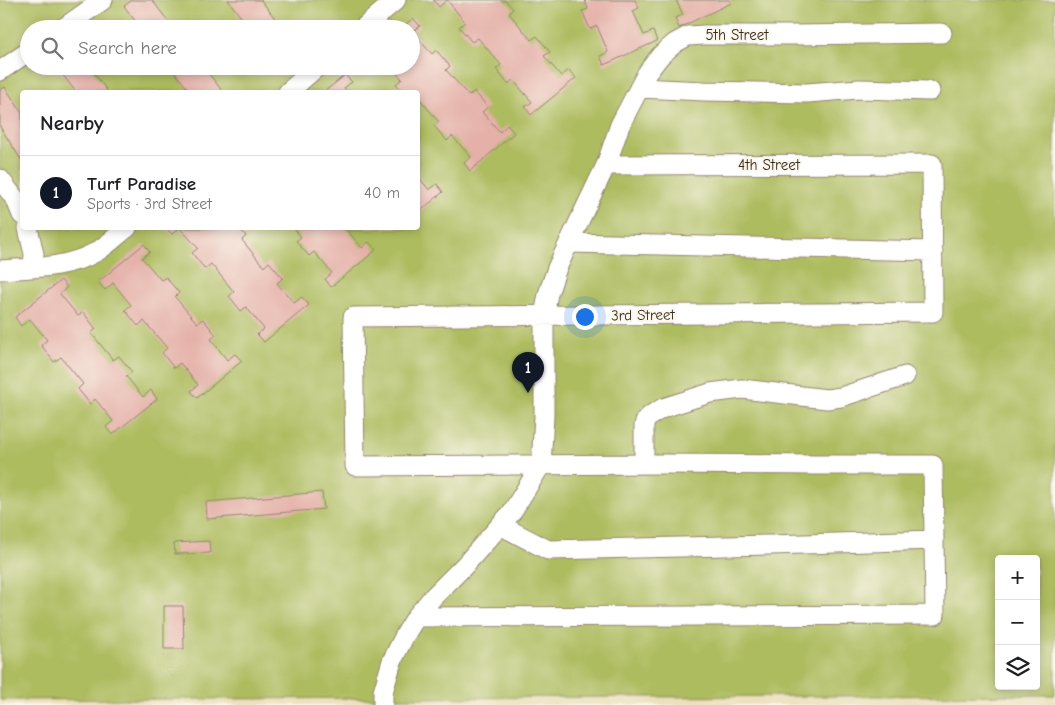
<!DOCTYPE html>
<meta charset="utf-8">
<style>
body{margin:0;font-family:"Comic Neue",sans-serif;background:#f2f2f2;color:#202124}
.controls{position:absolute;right:15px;bottom:15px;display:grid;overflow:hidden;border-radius:5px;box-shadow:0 2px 8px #0003}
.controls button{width:45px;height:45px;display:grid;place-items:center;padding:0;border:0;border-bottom:1px solid #e0e0e0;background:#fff;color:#202124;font:25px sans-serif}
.you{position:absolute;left:584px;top:316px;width:18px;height:18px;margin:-12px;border:4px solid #fff;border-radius:50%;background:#1a73e8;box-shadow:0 0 0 8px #1a73e833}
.badge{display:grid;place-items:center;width:32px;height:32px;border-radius:50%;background:#111827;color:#fff;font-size:16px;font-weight:700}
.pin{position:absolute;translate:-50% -41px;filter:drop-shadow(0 1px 2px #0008)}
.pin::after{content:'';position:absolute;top:26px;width:18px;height:15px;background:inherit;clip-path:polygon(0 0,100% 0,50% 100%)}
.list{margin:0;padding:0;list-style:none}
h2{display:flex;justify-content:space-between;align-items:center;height:65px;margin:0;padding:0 20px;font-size:21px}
h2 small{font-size:16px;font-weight:400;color:#757577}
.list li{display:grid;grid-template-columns:32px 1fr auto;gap:15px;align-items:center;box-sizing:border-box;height:75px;padding:0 20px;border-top:1px solid #e0e0e0}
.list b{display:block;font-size:19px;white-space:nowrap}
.list p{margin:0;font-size:16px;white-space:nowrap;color:#757577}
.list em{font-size:16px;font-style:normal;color:#757577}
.icon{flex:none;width:28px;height:28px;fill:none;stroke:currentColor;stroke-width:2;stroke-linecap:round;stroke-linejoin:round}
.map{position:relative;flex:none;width:1055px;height:705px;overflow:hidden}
.search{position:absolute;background:#fff;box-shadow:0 2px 8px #0003;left:20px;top:20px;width:400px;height:55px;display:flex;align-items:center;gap:12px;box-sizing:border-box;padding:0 18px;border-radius:28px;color:#757577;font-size:19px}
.panel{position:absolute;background:#fff;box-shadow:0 2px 8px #0003;left:20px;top:90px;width:400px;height:140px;border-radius:5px}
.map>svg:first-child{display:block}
.green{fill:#adbc5e;stroke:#74733e;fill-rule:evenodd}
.building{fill:#e4b0a8}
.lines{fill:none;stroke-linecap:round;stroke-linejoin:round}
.minor-casing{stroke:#94866e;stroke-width:21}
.minor{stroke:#fff;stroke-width:19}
.labels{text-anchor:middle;stroke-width:4;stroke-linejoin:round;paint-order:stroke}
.street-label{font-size:15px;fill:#3b2a1e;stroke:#fbf7ec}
</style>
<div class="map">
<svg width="1055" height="705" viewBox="0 0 1055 705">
<rect width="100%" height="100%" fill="#fbf7ec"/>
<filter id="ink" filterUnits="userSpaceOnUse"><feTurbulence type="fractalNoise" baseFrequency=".02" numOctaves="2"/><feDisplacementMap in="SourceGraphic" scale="10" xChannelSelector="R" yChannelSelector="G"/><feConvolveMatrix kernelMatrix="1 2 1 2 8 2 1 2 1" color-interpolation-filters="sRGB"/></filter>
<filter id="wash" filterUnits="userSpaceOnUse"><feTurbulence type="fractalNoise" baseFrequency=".0096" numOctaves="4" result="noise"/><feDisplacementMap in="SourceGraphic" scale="20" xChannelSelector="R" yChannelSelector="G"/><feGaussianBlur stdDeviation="1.12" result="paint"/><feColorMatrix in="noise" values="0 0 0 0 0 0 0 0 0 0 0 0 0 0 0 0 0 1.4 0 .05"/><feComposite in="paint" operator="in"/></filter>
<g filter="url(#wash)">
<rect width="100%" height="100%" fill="#ece1be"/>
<!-- green -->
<path class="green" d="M0,0H1055V695L0,700ZM29,29H411V66H29ZM22,92H418V228H22ZM999,559H1036V686H999Z"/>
<g id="blocks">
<!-- building -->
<path class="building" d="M132,0H152L174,29H141L124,6Z
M228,0H261L283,29H250Z
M433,0H505L513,9L509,13L531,40L537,36L550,52L544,56L561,76L569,70L576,78L531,115L525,107L532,102L513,80L508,84L496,69L501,65L478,38L472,42L459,27L465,22L447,0L439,7Z
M585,0H635L639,8L633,11L644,35L653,31L657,41L604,65L600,56L608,52L597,26L590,29L582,11L588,9Z
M676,0H730L731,3L679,28L675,18L683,15Z
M413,18L420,26L412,32L432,54L436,50L450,66L446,70L469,96L474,91L488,107L482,112L500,132L507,125L514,133L470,171L464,163L471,157L452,136L447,141L434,126L439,122L418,97V92H403L396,84L402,79L390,66H411V29H401Z
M56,66H89L108,92H76Z
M170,66H203L223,92H190Z
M278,66H292L283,73Z
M345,75L352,82L344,88L348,92H324Z
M5,87L22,113V161L0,127V90Z
M418,176L429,190L437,184L443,192L418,213Z
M166,228H179L172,234Z
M180,228H239L246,236L242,240L264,267L269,262L283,278L277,283L294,303L302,297L309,305L264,342L257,334L264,329L246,307L241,311L229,296L234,292L211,264L205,269L192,253L198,248Z
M294,228H345L362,248L369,242L376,250L331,287L325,279L332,273L314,252L309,256L296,241L301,237Z
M144,244L150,252L142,258L161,280L166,277L179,293L175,297L197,323L203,319L216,335L211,339L227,360L235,354L242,361L197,398L191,391L198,385L180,363L174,368L162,353L167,348L144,321L138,326L125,310L131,305L113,283L105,290L98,282Z
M61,280L67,287L60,294L78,316L83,312L96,329L91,333L113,360L119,356L132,372L126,376L143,397L151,390L157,399L112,435L106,427L113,421L95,399L90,404L78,389L83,384L61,357L54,362L41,345L47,340L30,319L21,326L15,317Z
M322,492L324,509L207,519L206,502Z
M209,541L210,553L175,554L174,543Z
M164,606H183L184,649H164Z"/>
</g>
</g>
<g filter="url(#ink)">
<use href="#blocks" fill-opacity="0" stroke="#94866e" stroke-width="1"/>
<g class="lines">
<defs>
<path id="minor" d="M62,29L103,0
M362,29L396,0
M0,71L29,51
M639,88L704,91L807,93L859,89L930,91
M288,92L318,66
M0,179L16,200L22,215
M28,228L34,254L33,268
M569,243L933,251
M0,270C32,268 68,268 96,252C107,246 117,235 127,228
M644,464V425L646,420L651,415L663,408L710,393L742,389L827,399L841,397L905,376
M500,525L548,550L771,545L934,540
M416,617L935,615L933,465H818L661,464L355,466L353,317L933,312L932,164L606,165
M383,705V692L392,661L405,635L416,617L433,597L464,566L512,512L541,465L544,416V316L548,294L557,268L572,236L606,165L620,125L647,73L660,56L675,43L688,36L704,35H793L942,33"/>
</defs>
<!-- minor casing -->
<use href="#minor" class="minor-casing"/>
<!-- minor -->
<use href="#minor" class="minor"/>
</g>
</g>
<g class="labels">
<!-- street labels -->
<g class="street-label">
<text x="737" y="40">5th Street</text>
<text x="769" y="170">4th Street</text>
<text transform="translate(643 315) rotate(-1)" y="5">3rd Street</text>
</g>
</g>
</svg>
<div class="controls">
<button>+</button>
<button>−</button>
<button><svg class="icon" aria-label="layers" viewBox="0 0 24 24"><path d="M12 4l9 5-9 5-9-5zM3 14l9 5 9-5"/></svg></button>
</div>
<div class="you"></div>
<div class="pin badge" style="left:528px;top:393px">1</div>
<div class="search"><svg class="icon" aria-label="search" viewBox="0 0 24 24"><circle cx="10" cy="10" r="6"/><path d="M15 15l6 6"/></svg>Search here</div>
<section class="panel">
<h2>Nearby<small></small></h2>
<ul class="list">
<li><span class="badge">1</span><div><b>Turf Paradise</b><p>Sports · 3rd Street</p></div><em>40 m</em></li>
</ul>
</section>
</div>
